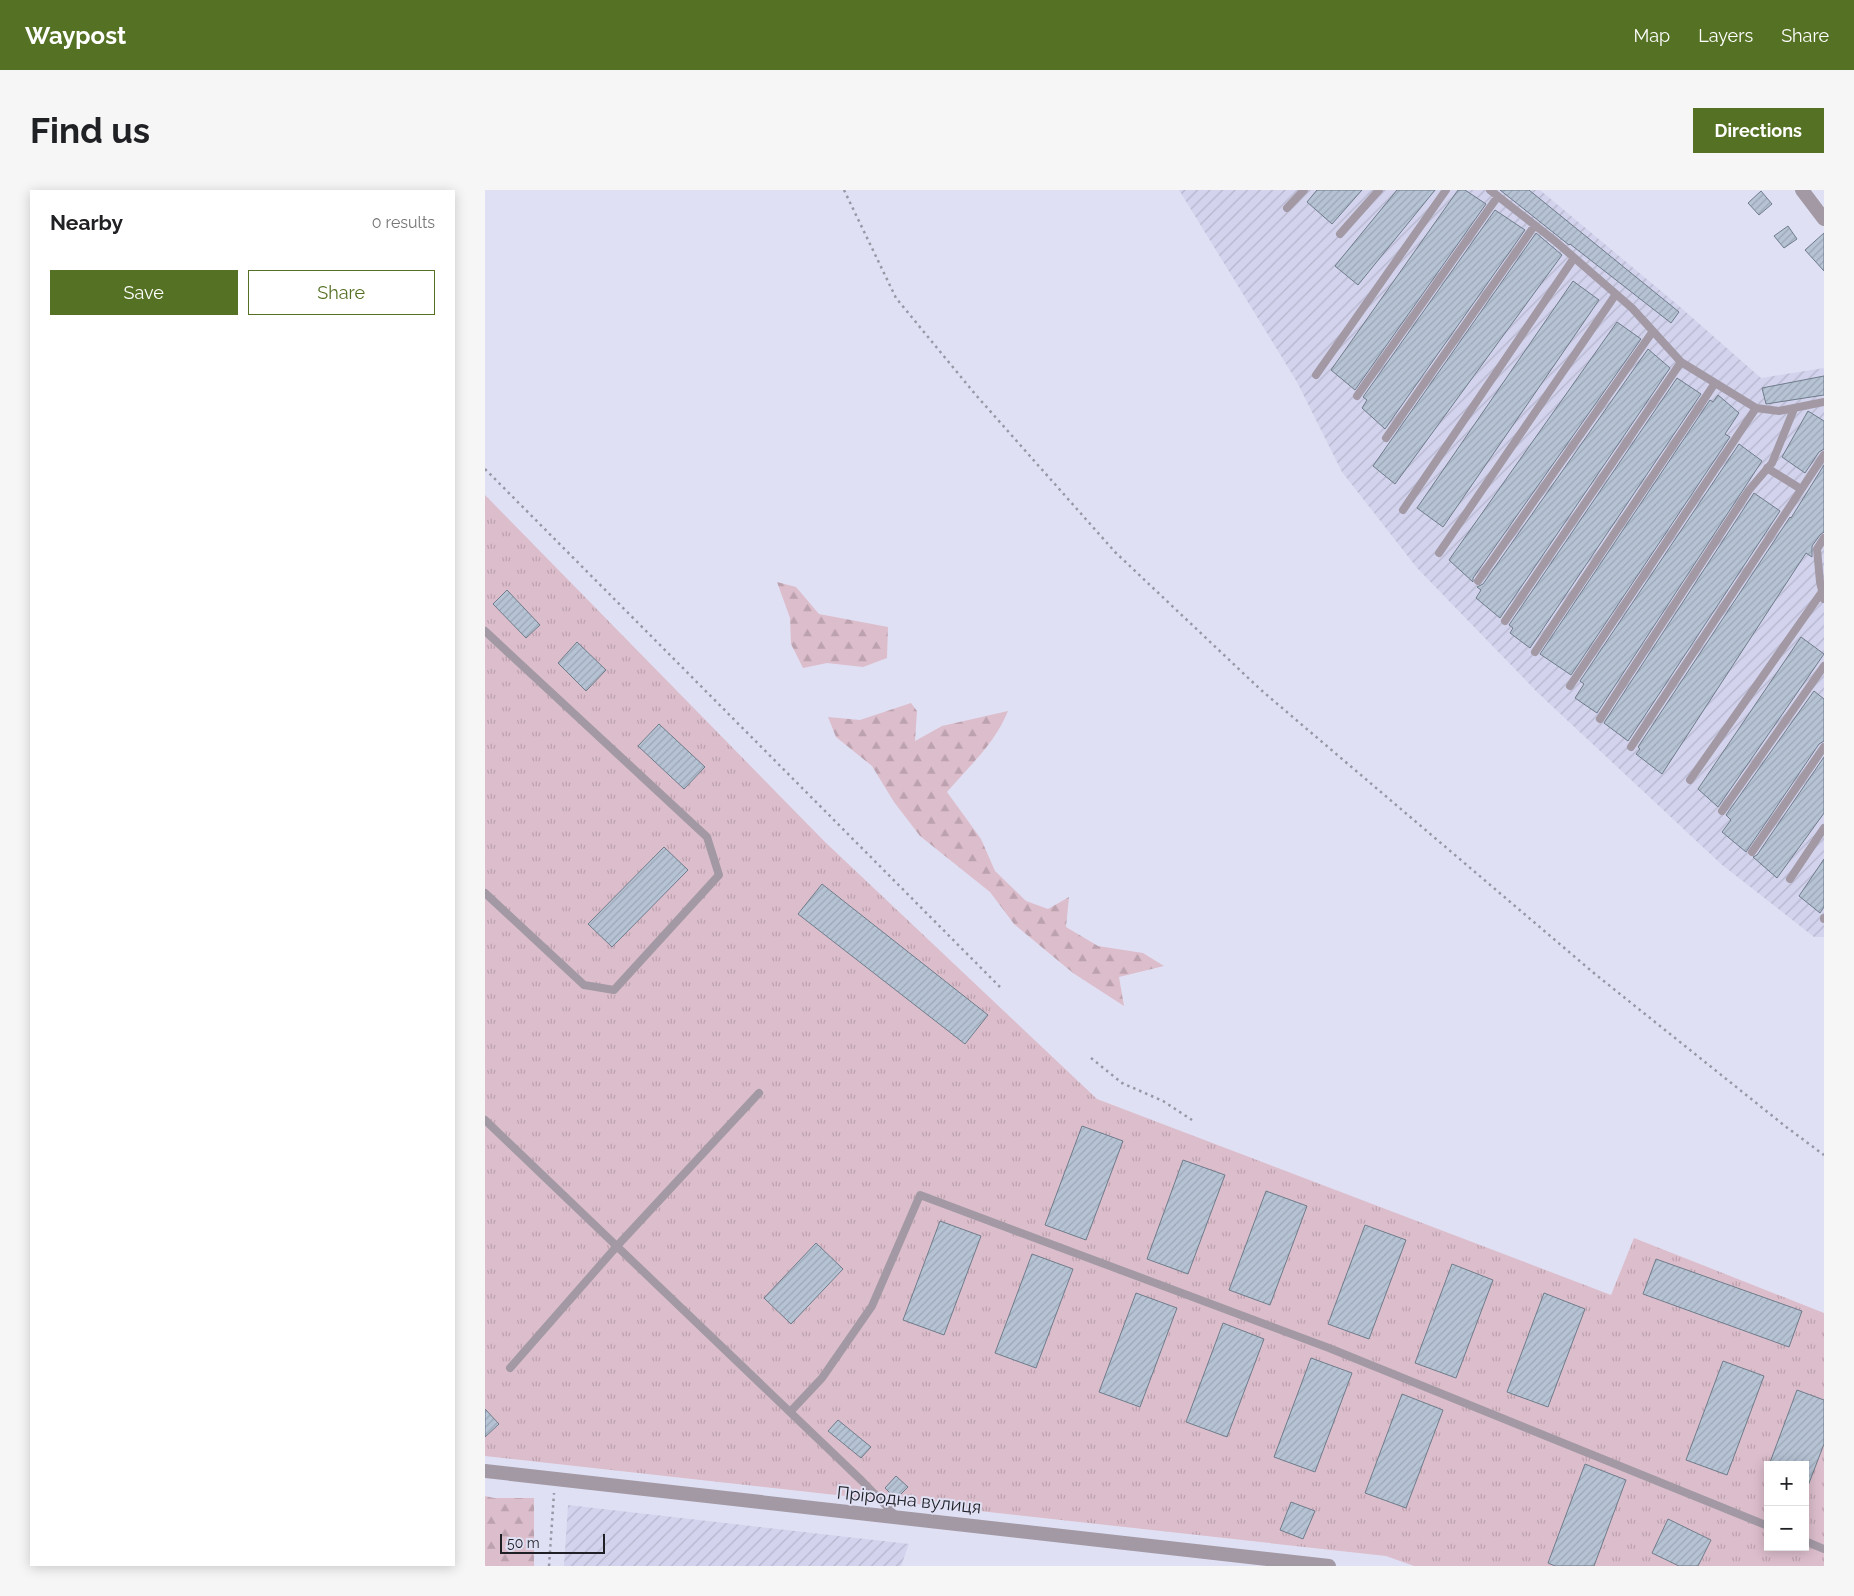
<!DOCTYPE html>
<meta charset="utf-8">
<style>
body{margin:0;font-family:Raleway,sans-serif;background:#f6f6f6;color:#202124}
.controls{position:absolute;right:15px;bottom:15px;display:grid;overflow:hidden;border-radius:0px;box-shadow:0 2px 12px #0003}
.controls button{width:45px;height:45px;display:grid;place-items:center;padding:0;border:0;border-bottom:1px solid #e0e0e0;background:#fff;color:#202124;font:25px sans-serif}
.scale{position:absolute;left:15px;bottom:12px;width:105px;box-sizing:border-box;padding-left:5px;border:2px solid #1f1f26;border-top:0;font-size:14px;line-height:18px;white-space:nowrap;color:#1f1f26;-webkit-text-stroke:4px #e0e0f4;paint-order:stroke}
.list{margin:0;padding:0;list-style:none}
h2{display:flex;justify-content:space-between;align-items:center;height:65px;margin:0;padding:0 20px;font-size:21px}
h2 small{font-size:16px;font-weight:400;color:#757577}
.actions{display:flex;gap:10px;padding:15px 20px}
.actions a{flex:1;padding:11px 0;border:1px solid #557124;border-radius:0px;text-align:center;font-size:18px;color:#557124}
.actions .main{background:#557124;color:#fff}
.map{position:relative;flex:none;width:1339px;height:1376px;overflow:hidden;border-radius:0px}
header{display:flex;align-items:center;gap:30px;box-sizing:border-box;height:70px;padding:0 25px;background:#557124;color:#fff}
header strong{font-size:24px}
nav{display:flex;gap:28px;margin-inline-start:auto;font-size:18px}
.intro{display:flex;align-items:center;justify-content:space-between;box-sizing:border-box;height:120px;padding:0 30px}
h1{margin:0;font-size:35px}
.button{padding:12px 22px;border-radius:0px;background:#557124;color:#fff;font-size:18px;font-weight:700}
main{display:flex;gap:30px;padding:0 30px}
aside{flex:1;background:#fff;border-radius:0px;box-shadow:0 2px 12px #0003}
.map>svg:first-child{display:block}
.industrial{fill:url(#industrial-furrows)}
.grass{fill:url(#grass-tufts);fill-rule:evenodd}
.forest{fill:url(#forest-firs)}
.building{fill:url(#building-hatch);stroke:#6f7c8b}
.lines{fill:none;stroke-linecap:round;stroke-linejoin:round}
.path{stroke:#9797a6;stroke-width:2.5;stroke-dasharray:2.5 4;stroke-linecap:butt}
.service{stroke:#a299a5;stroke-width:8}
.minor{stroke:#a299a5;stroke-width:14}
.labels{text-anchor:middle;stroke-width:4;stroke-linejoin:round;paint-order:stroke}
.street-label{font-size:18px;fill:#1f1f26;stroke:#e0e0f4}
</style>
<header>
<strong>Waypost</strong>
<nav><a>Map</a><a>Layers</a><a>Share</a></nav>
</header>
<div class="intro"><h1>Find us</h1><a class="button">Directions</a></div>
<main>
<aside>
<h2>Nearby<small>0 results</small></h2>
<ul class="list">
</ul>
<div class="actions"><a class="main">Save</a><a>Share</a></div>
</aside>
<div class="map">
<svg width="1339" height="1376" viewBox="0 0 1339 1376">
<defs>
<pattern id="industrial-furrows" width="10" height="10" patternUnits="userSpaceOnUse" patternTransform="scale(1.25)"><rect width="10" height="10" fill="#d3d3ee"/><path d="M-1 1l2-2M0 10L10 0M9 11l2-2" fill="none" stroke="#b5b5cc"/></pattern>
<pattern id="grass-tufts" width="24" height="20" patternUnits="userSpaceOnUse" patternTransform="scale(1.25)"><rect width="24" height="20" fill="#dcbdcb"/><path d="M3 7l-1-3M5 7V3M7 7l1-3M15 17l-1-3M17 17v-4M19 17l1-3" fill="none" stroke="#bca2ae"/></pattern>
<pattern id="forest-firs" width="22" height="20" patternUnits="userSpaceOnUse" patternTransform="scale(1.25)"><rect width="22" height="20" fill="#dcbdcb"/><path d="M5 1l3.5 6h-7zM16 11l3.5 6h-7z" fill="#bca2ae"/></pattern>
<pattern id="building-hatch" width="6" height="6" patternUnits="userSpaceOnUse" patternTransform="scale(1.25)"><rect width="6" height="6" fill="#b6c3d4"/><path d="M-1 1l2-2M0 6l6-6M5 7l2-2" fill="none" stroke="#9ca7b6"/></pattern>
</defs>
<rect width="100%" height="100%" fill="#e0e0f4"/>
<!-- industrial -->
<path class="industrial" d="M694,0H1055L1194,116L1276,188L1339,178V747H1329L1236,674L1053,503L932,378L857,282L812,192Z
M83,1315L424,1354L416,1376H79Z"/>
<!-- grass -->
<path class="grass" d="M0,305L340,652L612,909L1126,1105L1149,1048L1339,1123V1376H929L901,1366L0,1266ZM1283,1275H1320V1357H1283Z"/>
<!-- forest -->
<path class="forest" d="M292,392L311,397L334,424L403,437L402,468L378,477L342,473L318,478L306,454L305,428Z
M426,513L432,521L430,551L457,536L523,521C509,555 485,575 462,602L496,649L510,681L541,711L563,719L584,707L581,737L613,756L658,763L679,776L634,787L639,816L588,783L529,734L505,702L435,646L409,612L387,576L351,547L343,527L375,530Z
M0,1306L9,1308H49V1376H0Z"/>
<!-- building -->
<path class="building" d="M832,0H877L847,34L822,12Z
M912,0H950L873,95L850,76Z
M973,0H980L1001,14L870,200L846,180Z
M1015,0H1044L1194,122L1186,133L1085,54L1084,55Z
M1276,1L1287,14L1274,25L1263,13Z
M1010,20L1040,40L900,239L877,218L882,210L878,207Z
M1303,36L1312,49L1299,58L1289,46Z
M1051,43L1077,65L910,294L888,276Z
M1339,43V81L1320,60Z
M1088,91L1114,110L958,337L932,318Z
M1132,132L1156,149L988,388V392L964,370Z
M1163,159L1185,178L1015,428L991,408L996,400L992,397L998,394Z
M1339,186V205L1281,214L1277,198Z
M1192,188L1216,204L1045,458L1025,443L1028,438L1024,435Z
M1233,205L1254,223L1240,244L1245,247L1086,485L1055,464L1225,210L1228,212Z
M1323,221L1339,231V259L1334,262L1320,283L1297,267Z
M1254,254L1277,271L1112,523L1090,508L1099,494L1095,491Z
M1339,275V342L1335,345L1327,356V367L1321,363L1177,584L1151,564L1155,559L1153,557L1305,327L1306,328Z
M1269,303L1295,321L1143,551L1119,533Z
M22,400L55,435L41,448L8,414Z
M1316,447L1339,464L1233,617L1213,599Z
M92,452L121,480L101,501L73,473Z
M1329,501L1339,509V551L1334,554L1261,662L1237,642L1246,630L1241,625Z
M174,534L220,577L199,599L153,556Z
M1339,567V623L1292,688L1268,667L1272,665Z
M179,657L203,680L127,757L103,734Z
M1339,669V717L1335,723L1314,706Z
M337,694L503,825L480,854L313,724Z
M597,936L638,951L601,1050L560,1035Z
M698,970L740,985L703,1084L662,1069Z
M781,1001L822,1016L785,1115L744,1100Z
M455,1031L496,1046L459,1145L418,1130Z
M880,1035L921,1050L884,1149L843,1134Z
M331,1053L358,1079L306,1134L279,1108Z
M547,1064L588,1079L551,1178L510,1163Z
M1171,1069L1317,1121L1304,1157L1158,1104Z
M967,1074L1008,1090L971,1188L930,1173Z
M651,1103L692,1118L655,1217L614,1202Z
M1059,1103L1100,1119L1063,1217L1022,1202Z
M738,1133L779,1149L742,1247L701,1232Z
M826,1168L867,1183L830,1282L789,1267Z
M1238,1171L1279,1186L1242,1285L1201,1270Z
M1312,1200L1339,1210V1254L1321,1301L1320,1275H1284Z
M917,1204L958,1220L921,1318L880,1303Z
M0,1219L14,1234L0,1247Z
M353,1230L386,1257L376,1268L343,1241Z
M1100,1274L1141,1290L1109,1376H1070L1063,1373Z
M411,1286L423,1297L411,1309L400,1298Z
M806,1312L830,1321L818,1349L795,1340Z
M1183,1329L1226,1350L1213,1376H1194L1167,1363Z"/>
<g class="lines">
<!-- path -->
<path class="path" d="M359,0L411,108L490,204L630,362L776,500L957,654L1110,784L1300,936L1339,965
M0,279L515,797
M606,868L637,893L678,911L707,930
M64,1376L69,1303"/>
<!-- service -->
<path class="service" d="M1005,0L1070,51L1147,118L1196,172L1271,218L1294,221L1339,212
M802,18L819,0
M855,44L894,0
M831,185L961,0
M872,206L1013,6
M901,248L1050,35
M1282,278L1316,299
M918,320L1089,68
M1339,348L1332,359L1335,392L1339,409
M954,363L1131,104
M993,391L1168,141
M1020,431L1196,172
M0,441L222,647L234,685L129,800L99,795L0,703
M1050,462L1230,193
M1085,496L1271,218
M1115,529L1264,300L1287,273L1309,219
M1146,557L1339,265
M1205,590L1339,399
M1237,621L1339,476
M1267,662L1339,557
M1305,689L1339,638
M1339,729V728
M0,930L377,1291L411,1326
M25,1178L132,1056L274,903
M305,1222L337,1188L387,1116L435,1005L844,1158L1283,1336
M1320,1351L1339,1359"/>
<!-- minor -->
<path class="minor" d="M1317,0L1339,29
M0,1281L844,1376"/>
</g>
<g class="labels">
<!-- street labels -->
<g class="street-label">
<text transform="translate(424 1310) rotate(6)" y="6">Пріродна вулиця</text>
</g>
</g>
</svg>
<div class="controls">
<button>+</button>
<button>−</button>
</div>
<div class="scale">50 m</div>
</div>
</main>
